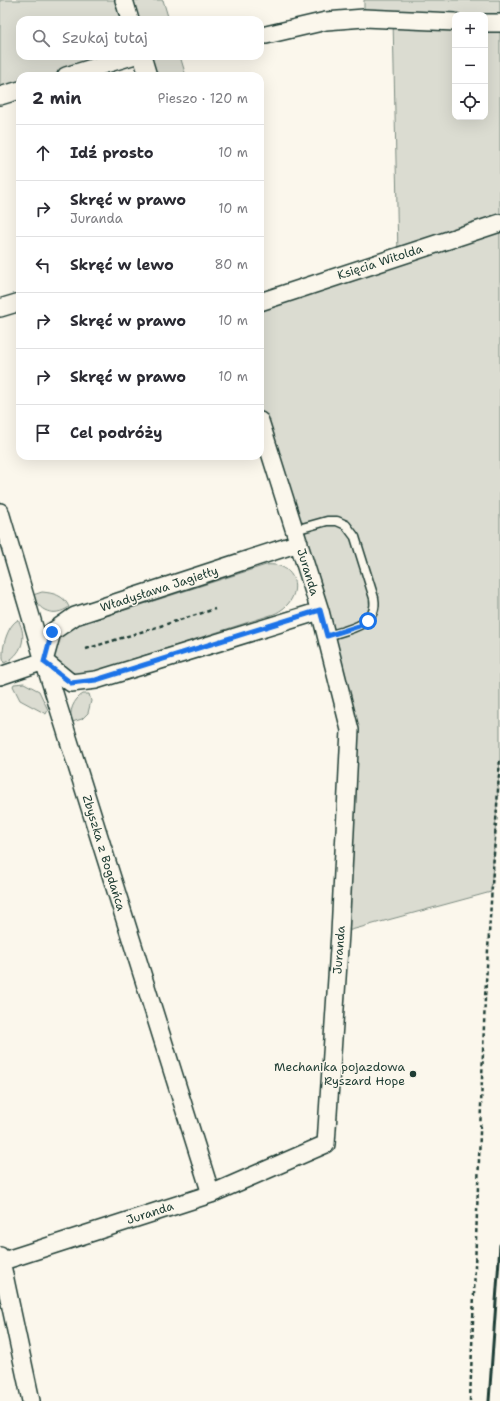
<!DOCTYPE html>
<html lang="pl">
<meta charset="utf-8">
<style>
body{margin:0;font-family:"Shantell Sans",sans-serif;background:#f2f2f3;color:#2b2b33}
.controls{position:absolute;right:12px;top:12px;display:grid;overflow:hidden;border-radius:8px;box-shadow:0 4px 16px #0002}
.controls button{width:36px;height:36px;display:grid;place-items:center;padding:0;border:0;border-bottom:1px solid #e1e1e2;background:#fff;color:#2b2b33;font:20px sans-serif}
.stop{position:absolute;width:12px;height:12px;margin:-9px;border:3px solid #1a73e8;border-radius:50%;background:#fff}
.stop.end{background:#1a73e8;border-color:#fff;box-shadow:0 1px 4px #0008}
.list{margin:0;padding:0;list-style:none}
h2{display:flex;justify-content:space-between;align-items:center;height:52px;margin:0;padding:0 16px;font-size:17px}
h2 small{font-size:13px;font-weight:400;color:#7c7c81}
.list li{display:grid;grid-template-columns:26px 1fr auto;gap:12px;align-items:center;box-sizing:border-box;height:56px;padding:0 16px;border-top:1px solid #e1e1e2}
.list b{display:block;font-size:15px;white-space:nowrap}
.list p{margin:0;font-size:13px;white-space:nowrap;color:#7c7c81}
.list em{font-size:13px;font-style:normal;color:#7c7c81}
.icon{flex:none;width:22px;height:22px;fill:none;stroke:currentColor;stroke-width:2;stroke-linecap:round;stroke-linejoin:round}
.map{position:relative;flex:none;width:500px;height:1401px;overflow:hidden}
.search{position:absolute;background:#fff;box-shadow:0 4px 16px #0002;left:16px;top:16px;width:248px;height:44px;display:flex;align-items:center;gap:10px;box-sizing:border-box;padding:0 14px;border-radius:12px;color:#7c7c81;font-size:15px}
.panel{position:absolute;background:#fff;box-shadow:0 4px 16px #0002;left:16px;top:72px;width:248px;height:388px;border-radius:12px}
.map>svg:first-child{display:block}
.green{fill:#dbdcd1;stroke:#7d8c82;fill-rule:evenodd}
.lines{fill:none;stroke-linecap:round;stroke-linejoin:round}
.lane-casing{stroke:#1f3d34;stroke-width:11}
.street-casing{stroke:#1f3d34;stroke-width:20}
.path{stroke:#1f3d34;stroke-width:2.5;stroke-dasharray:4 3;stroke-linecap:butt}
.lane{stroke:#fbf7ec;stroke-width:8}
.street{stroke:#fbf7ec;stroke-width:17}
.rail{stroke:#1f3d34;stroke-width:3}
.route{stroke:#1a73e8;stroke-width:5}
.poi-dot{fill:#1f3d34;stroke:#fbf7ec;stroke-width:1.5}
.labels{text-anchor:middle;stroke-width:3;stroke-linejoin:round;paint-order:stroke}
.street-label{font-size:12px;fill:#1f3d34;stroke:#fbf7ec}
.poi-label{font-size:12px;fill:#1f3d34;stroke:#fbf7ec;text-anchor:end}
</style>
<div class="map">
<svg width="500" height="1401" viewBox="0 0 500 1401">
<rect width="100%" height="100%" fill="#fbf7ec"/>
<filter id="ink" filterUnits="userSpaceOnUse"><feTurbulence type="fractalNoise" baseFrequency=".025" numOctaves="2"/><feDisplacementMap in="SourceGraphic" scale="8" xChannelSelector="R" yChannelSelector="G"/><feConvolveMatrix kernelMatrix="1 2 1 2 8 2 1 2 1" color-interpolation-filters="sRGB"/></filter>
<g filter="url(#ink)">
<!-- green -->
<path class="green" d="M0,0H124L130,20H20V56H132L66,76H20V90L0,96Z
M129,0H163L169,20H133Z
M364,0H500V760L491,892L340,933L350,730L260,421V302L398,256L393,19L364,18ZM455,15H485V117H455Z
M142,56H180L186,76H148Z
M266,565C299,561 306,600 274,614L83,675L71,674L54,659C53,642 59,636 72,627Z
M42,592C53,593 64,595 69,607C54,618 38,611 33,595Z
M18,620C28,637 22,655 4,663C0,652 7,625 18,620Z
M24,683L39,691L48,710L46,714L20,700L13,686L14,684Z
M83,694H89L91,701L88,713L82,719L72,722C68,712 74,699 83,694Z"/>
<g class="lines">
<defs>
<path id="lane" d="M295,530L327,521H337L346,525L355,537L374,598C379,626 346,630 327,636"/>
<path id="street" d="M124,0L130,20
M485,23H500
M266,35L326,21L364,18L455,22
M142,56L148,76
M66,76L132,56
M0,96L20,90
M260,302L500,223
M0,308L20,302
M0,512L44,661L211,1194
M44,661L52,632L75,616L299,543
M44,661L71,683L96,680L320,611
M0,676L44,661
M0,1256L31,1401
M0,1262L211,1194L326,1144L340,933L350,730L320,611L260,421"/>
</defs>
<!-- lane casing -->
<use href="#lane" class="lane-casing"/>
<!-- street casing -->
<use href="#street" class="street-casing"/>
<!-- path -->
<path class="path" d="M86,649L215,609
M470,1401L485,998L500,758"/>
<!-- lane -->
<use href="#lane" class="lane"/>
<!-- street -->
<use href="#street" class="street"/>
<!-- rail -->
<path class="rail" d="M489,1401L500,1245"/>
</g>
</g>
<g class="lines" filter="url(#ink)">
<!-- route -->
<path class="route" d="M52,632L44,662L71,683L96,680L320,610L327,636L359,626L368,621"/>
</g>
<!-- markers -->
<circle class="poi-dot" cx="413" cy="1074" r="4"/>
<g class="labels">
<!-- street labels -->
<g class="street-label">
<text transform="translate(380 262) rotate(-18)" y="4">Księcia Witolda</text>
<text transform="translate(308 572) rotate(73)" y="4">Juranda</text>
<text transform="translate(159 589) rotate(-18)" y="4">Władysława Jagiełły</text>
<text transform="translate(104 853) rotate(73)" y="4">Zbyszka z Bogdańca</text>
<text transform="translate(339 950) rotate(-86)" y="4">Juranda</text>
<text transform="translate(150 1213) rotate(-18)" y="4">Juranda</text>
</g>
<!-- poi labels -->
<g class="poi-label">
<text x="405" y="1071">Mechanika pojazdowa<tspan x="405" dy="14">Ryszard Hope</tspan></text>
</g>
</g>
</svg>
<div class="controls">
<button>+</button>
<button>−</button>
<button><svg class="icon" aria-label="locate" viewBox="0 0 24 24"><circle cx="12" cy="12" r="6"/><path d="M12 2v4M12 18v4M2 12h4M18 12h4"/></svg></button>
</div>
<div class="stop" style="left:368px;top:621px"></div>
<div class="stop end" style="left:52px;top:632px"></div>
<div class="search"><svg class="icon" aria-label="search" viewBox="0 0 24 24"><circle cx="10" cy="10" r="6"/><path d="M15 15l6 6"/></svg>Szukaj tutaj</div>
<section class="panel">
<h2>2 min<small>Pieszo · 120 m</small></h2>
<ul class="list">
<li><svg class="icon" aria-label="ahead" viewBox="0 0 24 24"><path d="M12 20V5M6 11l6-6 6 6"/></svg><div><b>Idź prosto</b></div><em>10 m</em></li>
<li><svg class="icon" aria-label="right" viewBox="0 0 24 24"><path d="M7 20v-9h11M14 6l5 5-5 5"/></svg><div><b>Skręć w prawo</b><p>Juranda</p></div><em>10 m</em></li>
<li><svg class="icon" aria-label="left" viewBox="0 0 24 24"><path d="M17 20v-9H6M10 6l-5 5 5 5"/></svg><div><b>Skręć w lewo</b></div><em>80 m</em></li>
<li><svg class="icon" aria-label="right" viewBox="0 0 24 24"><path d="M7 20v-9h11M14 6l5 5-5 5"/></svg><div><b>Skręć w prawo</b></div><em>10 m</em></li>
<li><svg class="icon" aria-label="right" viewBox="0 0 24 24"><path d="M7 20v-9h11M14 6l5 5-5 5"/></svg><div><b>Skręć w prawo</b></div><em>10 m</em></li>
<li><svg class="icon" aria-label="arrive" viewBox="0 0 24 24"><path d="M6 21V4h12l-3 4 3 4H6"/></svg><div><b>Cel podróży</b></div></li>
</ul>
</section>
</div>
